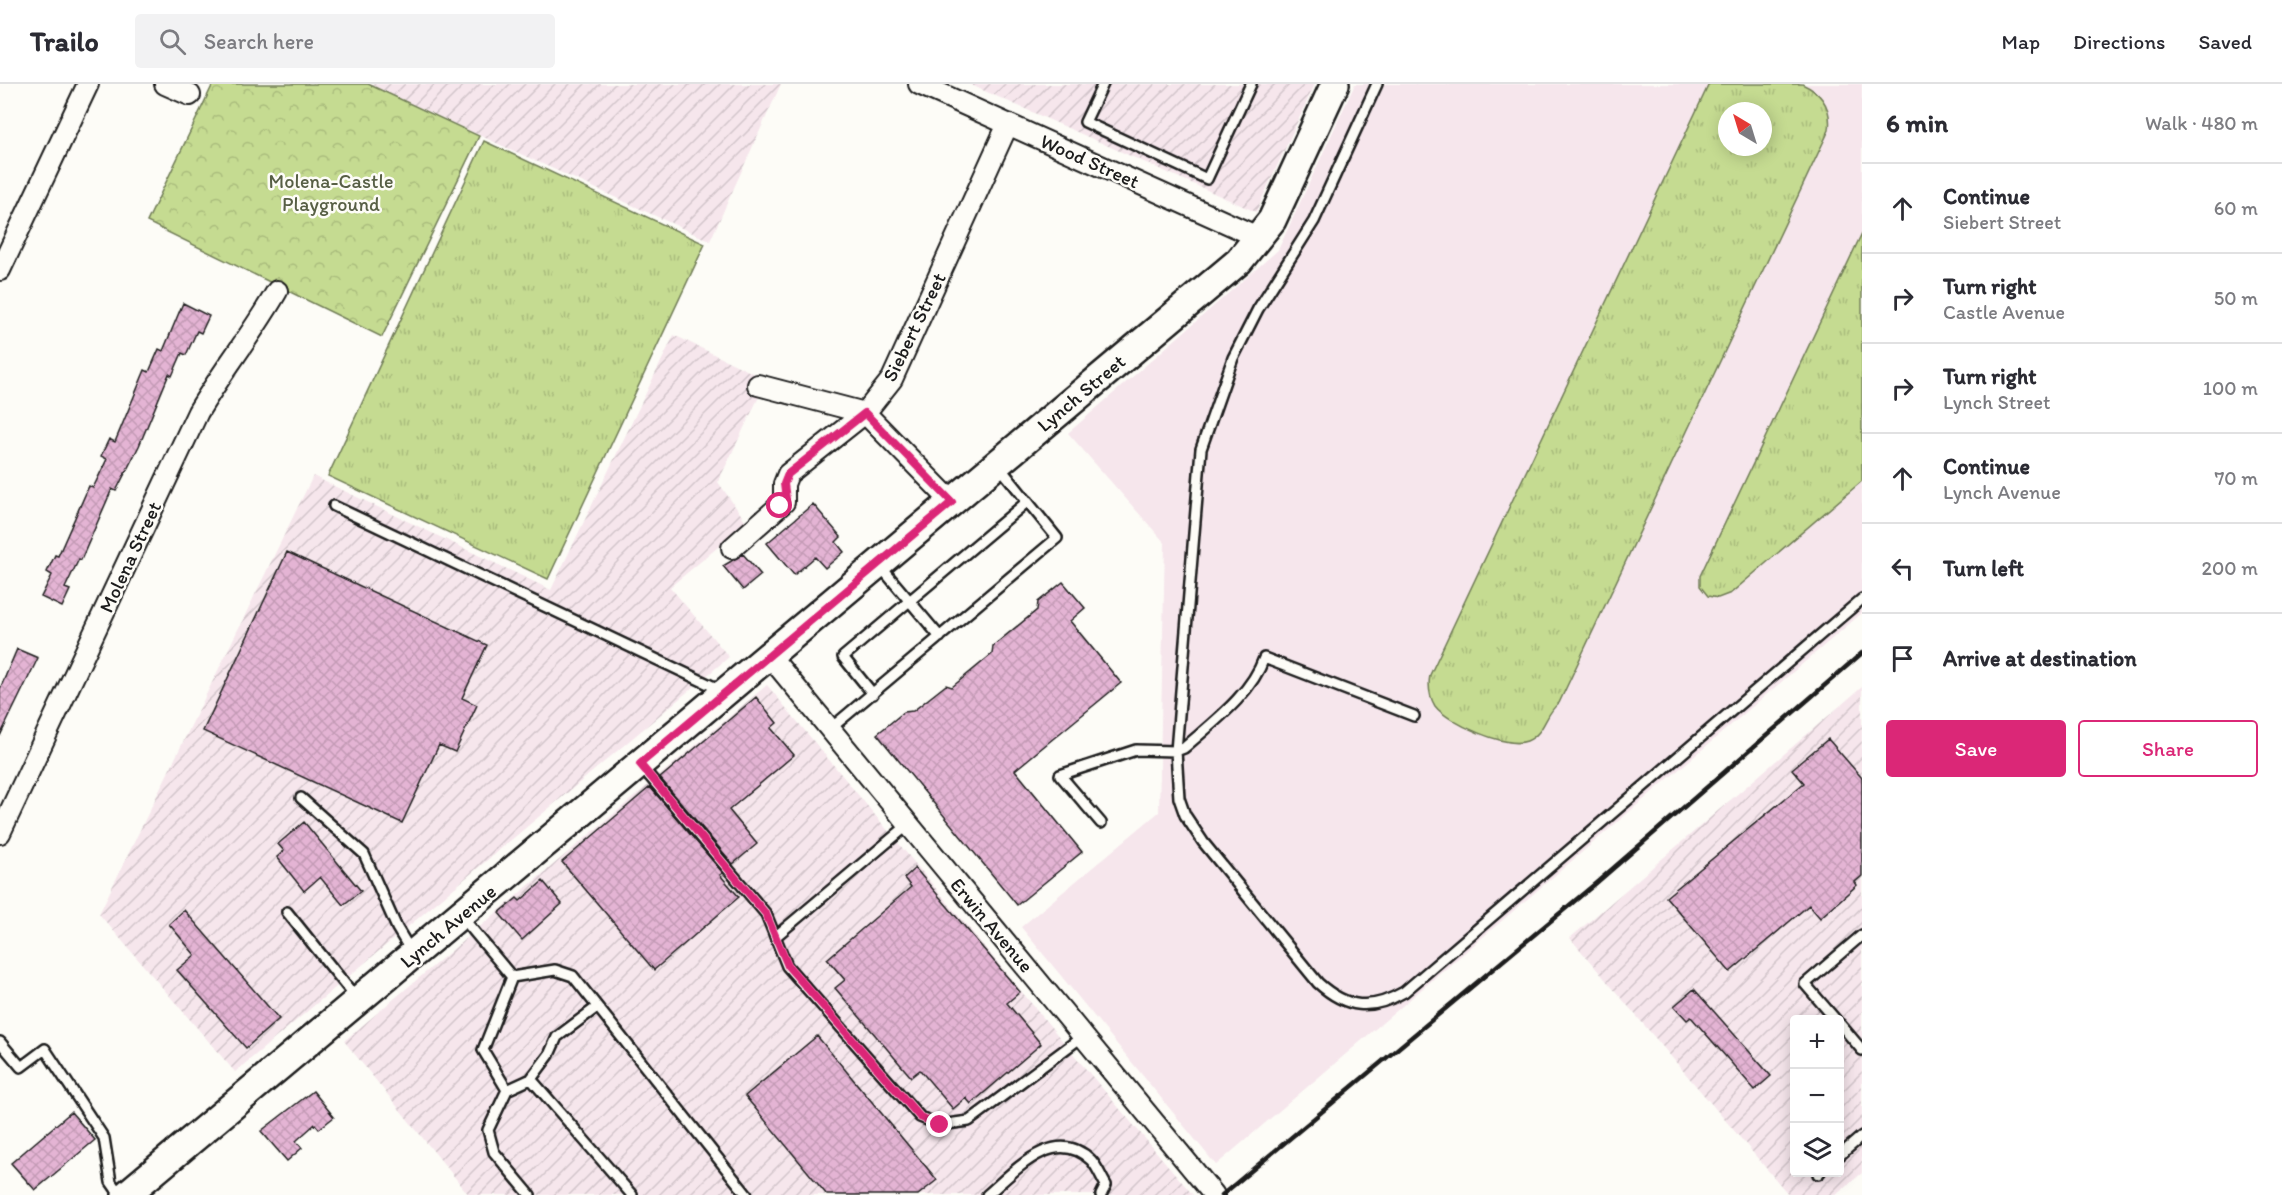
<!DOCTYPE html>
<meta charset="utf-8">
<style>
body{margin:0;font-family:Itim,sans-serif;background:#f2f2f3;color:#2b2b33}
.controls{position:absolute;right:18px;bottom:18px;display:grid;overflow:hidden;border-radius:6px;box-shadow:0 3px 15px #0003}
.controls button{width:54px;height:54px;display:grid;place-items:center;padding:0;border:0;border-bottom:2px solid #e1e1e2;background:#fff;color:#2b2b33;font:30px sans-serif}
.compass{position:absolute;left:1718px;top:18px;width:54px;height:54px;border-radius:50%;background:#fff;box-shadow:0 3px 15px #0003;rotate:322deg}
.stop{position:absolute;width:18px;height:18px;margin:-14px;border:4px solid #db2777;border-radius:50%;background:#fff}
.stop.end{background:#db2777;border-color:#fff;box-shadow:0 2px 6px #0008}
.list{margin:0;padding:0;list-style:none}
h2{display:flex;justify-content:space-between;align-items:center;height:78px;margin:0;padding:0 24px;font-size:26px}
h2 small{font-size:20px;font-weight:400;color:#7c7c81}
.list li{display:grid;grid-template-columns:39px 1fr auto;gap:18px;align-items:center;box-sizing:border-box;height:90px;padding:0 24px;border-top:2px solid #e1e1e2}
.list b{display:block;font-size:22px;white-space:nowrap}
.list p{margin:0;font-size:20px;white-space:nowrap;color:#7c7c81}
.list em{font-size:20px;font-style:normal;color:#7c7c81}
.actions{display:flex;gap:12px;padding:18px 24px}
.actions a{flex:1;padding:14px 0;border:2px solid #db2777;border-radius:6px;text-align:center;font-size:21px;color:#db2777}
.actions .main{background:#db2777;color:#fff}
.icon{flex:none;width:33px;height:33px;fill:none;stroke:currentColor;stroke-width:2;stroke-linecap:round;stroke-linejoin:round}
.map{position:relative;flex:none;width:1862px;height:1111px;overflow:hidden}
header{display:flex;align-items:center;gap:36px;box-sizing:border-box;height:84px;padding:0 30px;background:#fff;border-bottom:2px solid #e1e1e2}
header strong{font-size:28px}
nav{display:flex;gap:33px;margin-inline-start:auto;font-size:21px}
.search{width:420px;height:54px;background:#f2f2f3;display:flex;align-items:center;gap:15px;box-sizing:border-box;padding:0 21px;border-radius:6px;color:#7c7c81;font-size:22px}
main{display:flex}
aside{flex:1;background:#fff}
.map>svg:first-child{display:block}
.built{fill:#f6e6ec;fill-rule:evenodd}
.industrial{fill:url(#industrial-furrows);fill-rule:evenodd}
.grass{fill:url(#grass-tufts);stroke:#707c56;stroke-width:1.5;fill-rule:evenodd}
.park{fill:url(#park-crowns);stroke:#707c56;stroke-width:1.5}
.building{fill:url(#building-cross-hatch);stroke:#1c1c1c;stroke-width:1.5}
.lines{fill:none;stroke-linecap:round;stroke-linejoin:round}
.lane-casing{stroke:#1c1c1c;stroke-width:14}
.street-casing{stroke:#1c1c1c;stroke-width:24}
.secondary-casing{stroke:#1c1c1c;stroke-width:32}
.lane{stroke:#fdfcf7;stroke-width:9}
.street{stroke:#fdfcf7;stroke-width:20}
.secondary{stroke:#fdfcf7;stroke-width:27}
.rail{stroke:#1c1c1c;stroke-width:4.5}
.route{stroke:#db2777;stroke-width:8}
.labels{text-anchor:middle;stroke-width:5;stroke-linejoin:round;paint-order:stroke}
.street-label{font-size:20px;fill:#1c1c1c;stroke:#fdfcf7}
.park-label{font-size:20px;fill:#575f45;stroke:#fdfcf7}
</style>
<header>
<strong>Trailo</strong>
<div class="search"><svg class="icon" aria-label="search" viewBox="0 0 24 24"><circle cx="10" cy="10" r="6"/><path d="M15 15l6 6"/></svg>Search here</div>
<nav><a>Map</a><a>Directions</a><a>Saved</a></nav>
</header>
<main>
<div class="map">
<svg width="1862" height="1111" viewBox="0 0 1862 1111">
<defs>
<pattern id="industrial-furrows" width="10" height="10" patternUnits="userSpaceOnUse" patternTransform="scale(1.5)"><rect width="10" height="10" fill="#f6e6ec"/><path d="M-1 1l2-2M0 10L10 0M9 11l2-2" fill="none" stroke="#d2c5ca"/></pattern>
<pattern id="grass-tufts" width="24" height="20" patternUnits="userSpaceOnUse" patternTransform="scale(1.5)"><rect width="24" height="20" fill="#c5db91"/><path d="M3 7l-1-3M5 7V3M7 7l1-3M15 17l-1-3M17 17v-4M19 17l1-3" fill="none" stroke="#a9bb7c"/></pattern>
<pattern id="park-crowns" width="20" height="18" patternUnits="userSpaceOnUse" patternTransform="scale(1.5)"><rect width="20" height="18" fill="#c5db91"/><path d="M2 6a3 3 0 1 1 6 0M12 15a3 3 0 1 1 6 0" fill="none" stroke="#a9bb7c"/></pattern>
<pattern id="building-cross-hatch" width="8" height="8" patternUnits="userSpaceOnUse" patternTransform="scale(1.5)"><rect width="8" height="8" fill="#e4b4d4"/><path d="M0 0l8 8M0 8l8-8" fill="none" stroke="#c39ab5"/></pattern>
</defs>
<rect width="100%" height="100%" fill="#fdfcf7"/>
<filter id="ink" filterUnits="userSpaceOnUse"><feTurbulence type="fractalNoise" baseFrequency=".0167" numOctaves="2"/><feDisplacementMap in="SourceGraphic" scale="12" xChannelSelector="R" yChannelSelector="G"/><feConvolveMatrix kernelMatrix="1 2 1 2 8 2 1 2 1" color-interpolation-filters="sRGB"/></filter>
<g filter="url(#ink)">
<!-- built -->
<path class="built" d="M1355,0H1862V529L1216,1081L1021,843L1159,728L1165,459L1068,349L1278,166ZM1727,27H1763V63H1727Z"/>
<!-- industrial -->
<path class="industrial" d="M368,0H781L710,157Z
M969,0H1315L1256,128Z
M674,251L767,296L718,398L747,439L670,503L729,573L235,988L99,830L313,392L551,506Z
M767,601L1085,984L1193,1111H469L344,957Z
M1862,603V1089L1836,1111H1789L1570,854ZM1794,936H1840V1088H1794Z"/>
<!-- grass -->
<path class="grass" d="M1709,0H1802C1822,9 1832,24 1829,46L1559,619C1545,629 1545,650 1527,657C1507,665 1448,639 1435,622C1429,612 1428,602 1430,591ZM1727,27H1763V63H1727Z
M484,57L705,160L548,495L328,392Z
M1862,149V397L1731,509L1718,514L1708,512L1700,502V492Z"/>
<!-- park -->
<path class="park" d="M213,0H368L479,52L382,253L147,138Z"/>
<!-- building -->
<path class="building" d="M183,219L209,232L201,249L197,247L186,271L182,269L172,292L169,290L139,362L116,407L112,405L81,476L79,475L65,504L70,506L62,523L41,513L52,491L47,488L55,471L58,472L89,402L93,404L107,375L101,372L109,355L115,358L145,286L149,288L159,265L163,267Z
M813,420L841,453L836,458L844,468L825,484L815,473L794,491L767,459Z
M287,468L487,561L462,614L477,621L455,668L439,661L402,739L203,647Z
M743,470L761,491L743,506L723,482Z
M1063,498L1085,524L1070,537L1121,599L1015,686L1082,768L1017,821L877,650L904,628L913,627L946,601L952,603L992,570L993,562L1037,526L1038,518Z
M17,565L38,574L0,652V605Z
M756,613L777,639L771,644L794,671L729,726L757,760L733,780L660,694Z
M1828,655L1862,694V792L1855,798L1857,801L1820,834L1809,821L1730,888L1666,813L1804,699L1792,685Z
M650,703L723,789L720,791L739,813L654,886L562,778Z
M304,738L361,807L343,821L320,793L304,807L277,773L284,767L278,760Z
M915,784L1020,908L1007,919L1041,960L971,1020L966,1014L953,1025L920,986L911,993L835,904L845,896L827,875L911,803L904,794Z
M543,797L562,820L522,856L499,829L517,814L520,817Z
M184,826L279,935L246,964L177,886L195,871L169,840Z
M1694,905L1771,992L1755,1006L1691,933L1687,936L1674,922Z
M817,952L937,1096L918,1111H827L745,1012Z
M313,1007L334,1033L319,1045L315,1040L296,1057L302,1064L287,1077L261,1047Z
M71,1028L95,1056L35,1106L11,1079Z"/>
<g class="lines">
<defs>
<path id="lane" d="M1103,0L1085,38L1207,95L1251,0
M334,422L723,607
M880,482L940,553
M873,610L843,573L1028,417
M1414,632L1264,574C1251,611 1212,639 1184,664L1176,667L1179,714L1185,731L1203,758L1318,899C1347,925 1371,927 1404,908L1862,515
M830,645L1057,454L998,381
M641,682L766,830L787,882L920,1033L940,1041L969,1037L1083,952
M301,714L364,770L397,844L412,869
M1101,739L1060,691L1136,666L1176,667L1201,365L1233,274L1258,225L1314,137L1377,0
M287,828L357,915
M462,833L512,893
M775,853L909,740
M512,893L555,886L573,892L747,1111
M512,893L483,966L507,1006L488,1046L494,1068L530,1111
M1836,936L1805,900L1862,851
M1840,940L1862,966
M0,958L21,983L45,965L104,1054L111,1098L120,1111
M531,995L549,971L557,953L597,923
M507,1006L531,995L632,1111
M1840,1071L1862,1052
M1818,1090L1820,1088
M987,1111C1015,1087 1055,1041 1091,1076C1097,1082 1101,1093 1106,1101L1101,1111"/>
<path id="street" d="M165,0L190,11
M919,0L1260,154
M0,186L88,0
M758,301L865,329L952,418
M732,464L784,418V400L788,390L865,329L892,295L1008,40
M769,571L1214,1111
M0,749L198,328C223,286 253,249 277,207"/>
<path id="secondary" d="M126,1111L1239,177L1272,136L1335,0"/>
</defs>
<!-- lane casing -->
<use href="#lane" class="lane-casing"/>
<!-- street casing -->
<use href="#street" class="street-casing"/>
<!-- secondary casing -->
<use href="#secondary" class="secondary-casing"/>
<!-- lane -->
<use href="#lane" class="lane"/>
<!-- street -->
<use href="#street" class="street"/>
<!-- secondary -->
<use href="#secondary" class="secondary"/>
<!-- rail -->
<path class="rail" d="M1222,1111L1595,800L1862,569"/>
</g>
</g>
<g class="lines" filter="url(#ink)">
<!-- route -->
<path class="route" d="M780,422L786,415L784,400L788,390L865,329L952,418L640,680L766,830L788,882L920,1033L940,1041"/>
</g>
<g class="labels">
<!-- street labels -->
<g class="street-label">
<text transform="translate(1090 77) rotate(24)" y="7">Wood Street</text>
<text transform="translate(914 243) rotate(-64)" y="7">Siebert Street</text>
<text transform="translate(1081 309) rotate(-40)" y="7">Lynch Street</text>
<text transform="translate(130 473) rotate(-65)" y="7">Molena Street</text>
<text transform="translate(992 841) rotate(50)" y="7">Erwin Avenue</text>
<text transform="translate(448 842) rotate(-40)" y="7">Lynch Avenue</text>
</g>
<!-- park labels -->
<g class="park-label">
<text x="331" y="104">Molena-Castle<tspan x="331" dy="23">Playground</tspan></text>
</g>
</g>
</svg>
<div class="controls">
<button>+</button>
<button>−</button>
<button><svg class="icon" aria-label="layers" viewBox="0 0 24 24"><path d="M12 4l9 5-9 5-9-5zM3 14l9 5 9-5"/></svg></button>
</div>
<svg class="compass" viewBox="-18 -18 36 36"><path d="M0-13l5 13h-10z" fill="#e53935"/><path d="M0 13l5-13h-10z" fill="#7c7c81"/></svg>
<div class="stop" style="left:780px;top:422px"></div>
<div class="stop end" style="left:940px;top:1041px"></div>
</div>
<aside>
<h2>6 min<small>Walk · 480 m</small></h2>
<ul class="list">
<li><svg class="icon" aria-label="ahead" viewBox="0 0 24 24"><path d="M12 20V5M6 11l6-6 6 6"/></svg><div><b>Continue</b><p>Siebert Street</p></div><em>60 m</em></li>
<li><svg class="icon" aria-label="right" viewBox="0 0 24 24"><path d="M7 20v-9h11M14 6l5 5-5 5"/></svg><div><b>Turn right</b><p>Castle Avenue</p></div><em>50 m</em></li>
<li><svg class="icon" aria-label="right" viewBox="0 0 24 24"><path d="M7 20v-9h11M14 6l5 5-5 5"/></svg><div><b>Turn right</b><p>Lynch Street</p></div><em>100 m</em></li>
<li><svg class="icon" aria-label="ahead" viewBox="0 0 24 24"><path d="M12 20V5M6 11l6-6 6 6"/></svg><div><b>Continue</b><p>Lynch Avenue</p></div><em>70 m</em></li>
<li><svg class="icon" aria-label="left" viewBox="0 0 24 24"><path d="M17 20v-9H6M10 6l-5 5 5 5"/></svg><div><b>Turn left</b></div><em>200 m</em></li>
<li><svg class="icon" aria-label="arrive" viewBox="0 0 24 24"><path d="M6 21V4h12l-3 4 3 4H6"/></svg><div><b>Arrive at destination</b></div></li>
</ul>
<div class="actions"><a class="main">Save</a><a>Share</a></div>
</aside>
</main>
